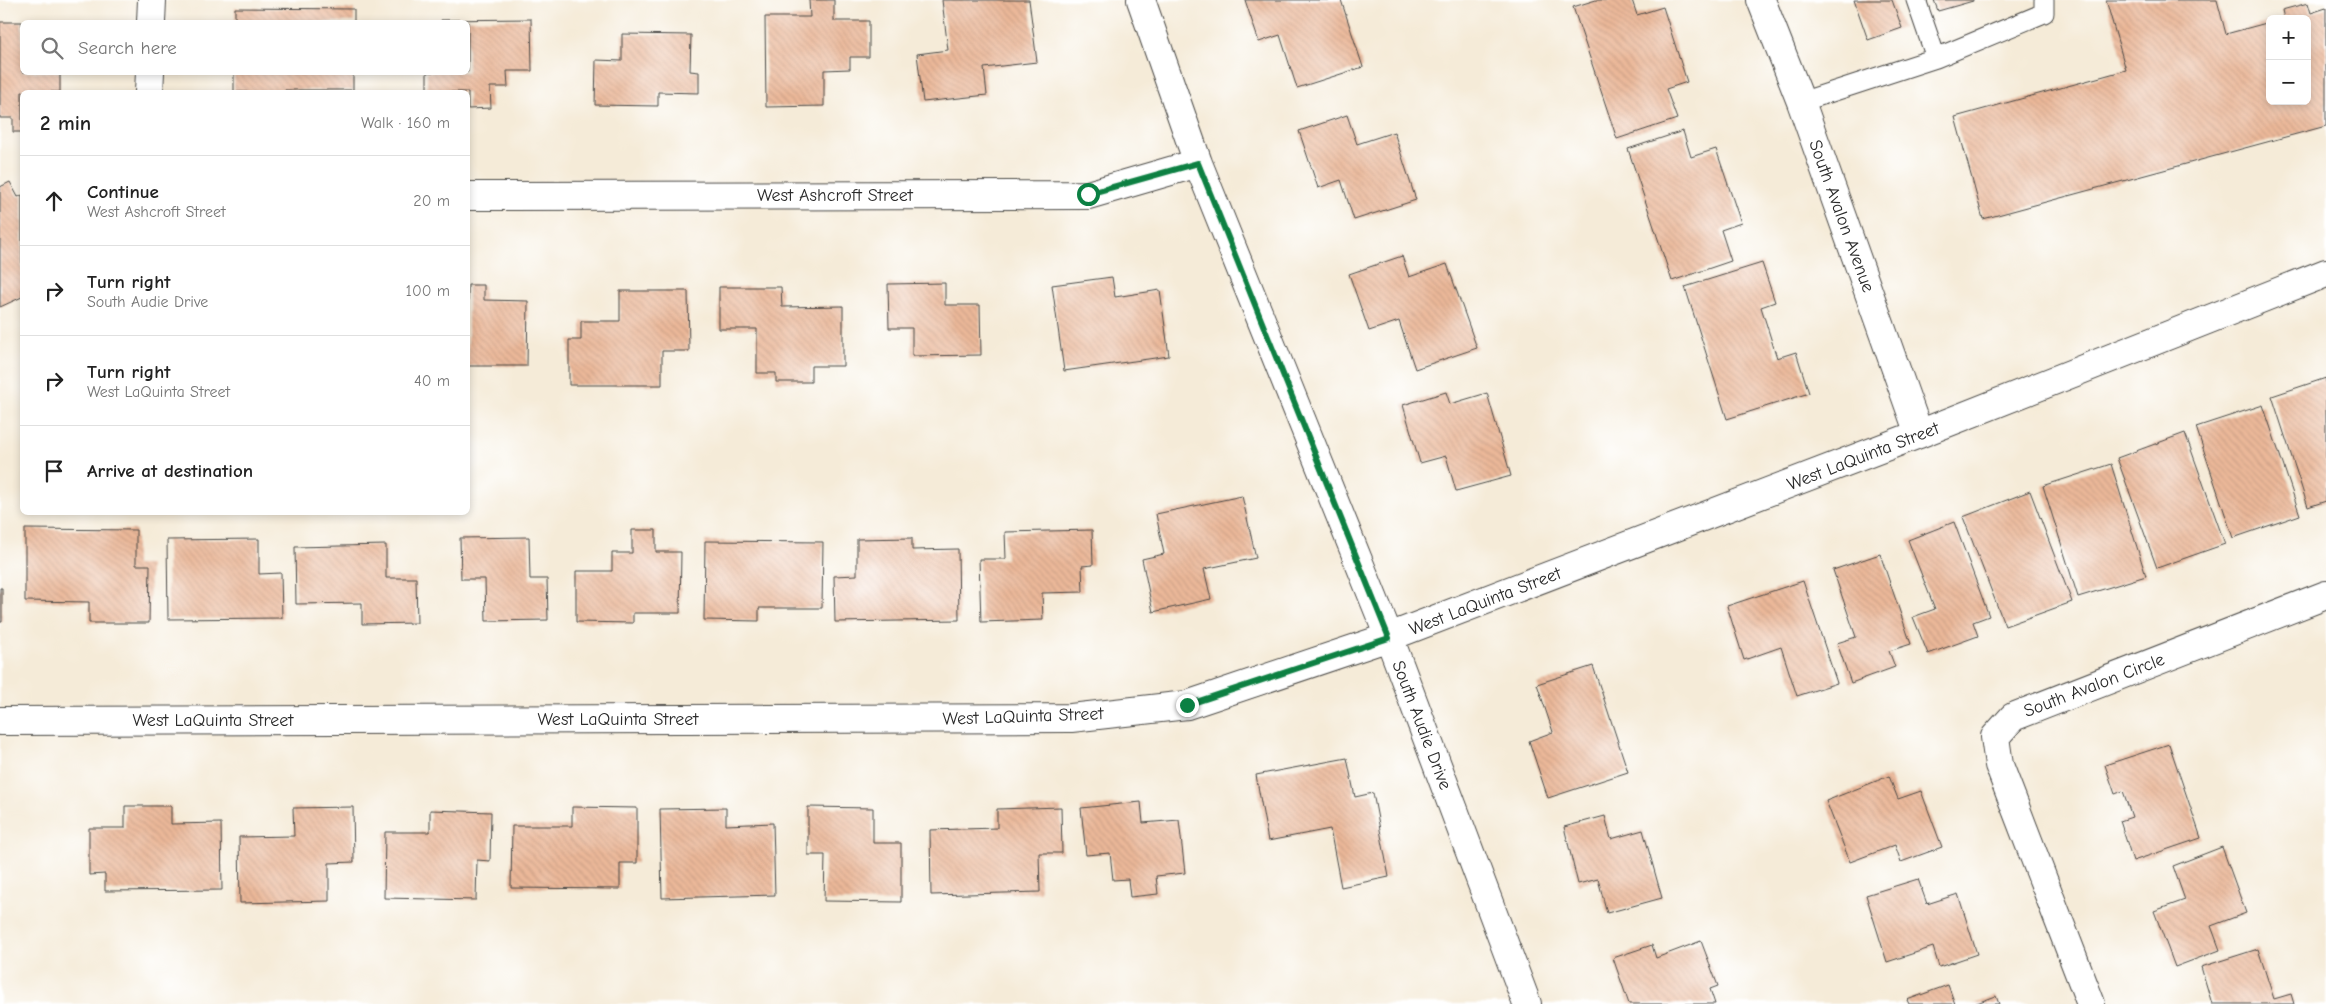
<!DOCTYPE html>
<meta charset="utf-8">
<style>
body{margin:0;font-family:"Comic Neue",sans-serif;background:#f2f2f2;color:#222}
.controls{position:absolute;right:15px;top:15px;display:grid;overflow:hidden;border-radius:8px;box-shadow:0 2px 8px #0003}
.controls button{width:45px;height:45px;display:grid;place-items:center;padding:0;border:0;border-bottom:1px solid #e0e0e0;background:#fff;color:#222;font:25px sans-serif}
.stop{position:absolute;width:15px;height:15px;margin:-11px;border:4px solid #0b8043;border-radius:50%;background:#fff}
.stop.end{background:#0b8043;border-color:#fff;box-shadow:0 1px 5px #0008}
.list{margin:0;padding:0;list-style:none}
h2{display:flex;justify-content:space-between;align-items:center;height:65px;margin:0;padding:0 20px;font-size:21px}
h2 small{font-size:16px;font-weight:400;color:#767676}
.list li{display:grid;grid-template-columns:32px 1fr auto;gap:15px;align-items:center;box-sizing:border-box;height:90px;padding:0 20px;border-top:1px solid #e0e0e0}
.list b{display:block;font-size:19px;white-space:nowrap}
.list p{margin:0;font-size:16px;white-space:nowrap;color:#767676}
.list em{font-size:16px;font-style:normal;color:#767676}
.icon{flex:none;width:28px;height:28px;fill:none;stroke:currentColor;stroke-width:2;stroke-linecap:round;stroke-linejoin:round}
.map{position:relative;flex:none;width:2326px;height:1004px;overflow:hidden}
.search{position:absolute;background:#fff;box-shadow:0 2px 8px #0003;left:20px;top:20px;width:450px;height:55px;display:flex;align-items:center;gap:12px;box-sizing:border-box;padding:0 18px;border-radius:8px;color:#767676;font-size:19px}
.panel{position:absolute;background:#fff;box-shadow:0 2px 8px #0003;left:20px;top:90px;width:450px;height:425px;border-radius:8px}
.map>svg:first-child{display:block}
.building{fill:url(#building-back-hatch)}
.lines{fill:none;stroke-linecap:round;stroke-linejoin:round}
.service-casing{stroke:#494845;stroke-width:21}
.minor-casing{stroke:#494845;stroke-width:30}
.service{stroke:#fff;stroke-width:19}
.minor{stroke:#fff;stroke-width:28}
.route{stroke:#0b8043;stroke-width:6}
.labels{text-anchor:middle;stroke-width:4;stroke-linejoin:round;paint-order:stroke}
.street-label{font-size:18px;fill:#2b2b2b;stroke:#fff}
</style>
<div class="map">
<svg width="2326" height="1004" viewBox="0 0 2326 1004">
<defs>
<pattern id="building-back-hatch" width="6" height="6" patternUnits="userSpaceOnUse" patternTransform="scale(1.25)"><rect width="6" height="6" fill="#ebb899"/><path d="M-1 5l2 2M0 0l6 6M5-1l2 2" fill="none" stroke="#ca9e84"/></pattern>
</defs>
<rect width="100%" height="100%" fill="#fff"/>
<filter id="ink" filterUnits="userSpaceOnUse"><feTurbulence type="fractalNoise" baseFrequency=".02" numOctaves="2"/><feDisplacementMap in="SourceGraphic" scale="10" xChannelSelector="R" yChannelSelector="G"/><feConvolveMatrix kernelMatrix="1 2 1 2 8 2 1 2 1" color-interpolation-filters="sRGB"/></filter>
<filter id="wash" filterUnits="userSpaceOnUse"><feTurbulence type="fractalNoise" baseFrequency=".0096" numOctaves="4" result="noise"/><feDisplacementMap in="SourceGraphic" scale="20" xChannelSelector="R" yChannelSelector="G"/><feGaussianBlur stdDeviation="1.12" result="paint"/><feColorMatrix in="noise" values="0 0 0 0 0 0 0 0 0 0 0 0 0 0 0 0 0 1.4 0 .05"/><feComposite in="paint" operator="in"/></filter>
<g filter="url(#wash)">
<rect width="100%" height="100%" fill="#f5ebd8"/>
<g id="blocks">
<!-- building -->
<path class="building" d="M809,0H834V21H869V57H850V69L824,70V106L766,107L765,17H810Z
M942,0H1029L1037,62L984,68L987,95L923,102L917,54L948,50Z
M1245,0H1341L1363,67L1297,88L1280,35L1259,42Z
M1596,0H1632L1637,15L1663,7L1687,82L1666,89L1677,119L1617,139L1573,7Z
M1854,0H1892L1902,28L1868,40Z
M1934,0H1973V1L1938,11Z
M2106,0H2217L2226,34L2270,22V101H2307V19H2284L2282,10L2308,3L2311,13L2326,8V126L1983,219L1955,117L2126,70Z
M235,8L354,9V22H235Z
M531,19L532,71H507L508,87H490L491,108L468,109V92H427V72H468V22H441V20Z
M0,22H22V72H60V92H22V132H13V118H0Z
M622,34L691,35L690,71L699,72V93L658,92V106L595,105L596,60L622,61Z
M234,72H353V90H285V92H234Z
M1347,115L1357,144L1394,132L1416,200L1354,220L1341,180L1318,188L1299,131Z
M1683,131L1691,157L1716,149L1741,223L1721,230L1731,261L1672,281L1628,149Z
M10,182L18,197L22,195V297L0,307V187Z
M1402,256L1409,277L1447,264L1477,348L1415,369L1399,321L1369,331L1349,274Z
M1762,263L1775,302L1761,307L1777,358L1796,352L1809,393L1727,419L1685,287Z
M1112,277L1115,297L1160,290L1169,356L1064,371L1052,285Z
M945,283V305H980L981,355L912,356V328H889L888,284Z
M468,285H484V300L528,301L527,366H468Z
M719,287H781L782,307L843,306V366H811V382H776V373H757V329H719Z
M620,291H688L689,351H662V385H569V340H581V321H620Z
M2326,378V501L2308,507L2272,396Z
M1446,392L1450,404L1487,393L1511,476L1456,491L1446,456L1420,463L1403,405Z
M2263,405L2300,515L2233,538L2196,427Z
M2185,433L2225,544L2157,568L2117,458Z
M2111,464L2146,576L2078,597L2043,486Z
M2030,491L2072,602L2005,626L1963,517Z
M1242,496L1256,558L1204,569L1211,599L1153,612L1142,559L1164,554L1156,514Z
M1954,522L1989,616L1973,622L1978,636L1928,654L1913,617L1935,609L1908,540Z
M25,529L136,530V565H150L149,623H89V602L25,601Z
M632,530H656V552H681L680,613H633V623L576,622V571H612V553H632Z
M1092,530L1093,565L1082,566L1083,592L1042,593L1043,620L981,622L979,559H1006L1005,532Z
M529,537L530,579H547L548,620L486,621L485,579H461L460,538Z
M912,538V550L958,549L959,620L835,622L834,576L857,575V539Z
M259,539V574L281,573L282,618L168,619L167,540Z
M705,541L823,542L822,608H759V621L704,620Z
M386,545V578H416L417,623L362,624V603L296,604L295,547Z
M1880,554L1911,644L1889,651L1895,667L1851,683L1837,643L1856,637L1833,570Z
M1803,581L1837,683L1797,696L1781,647L1744,660L1727,606Z
M0,588H2V622H0Z
M1593,666L1628,772L1548,798L1529,741L1553,732L1537,684Z
M2169,744L2201,838L2133,861L2120,821L2132,817L2123,791L2115,794L2105,765Z
M1347,758L1355,797L1373,793L1389,877L1341,887L1330,829L1268,841L1256,775Z
M1889,776L1898,799L1921,791L1942,847L1901,862L1895,845L1850,862L1826,801Z
M1141,802L1143,823L1179,820L1185,873L1156,876L1158,894L1130,897L1128,879L1113,880L1110,853L1086,855L1081,808Z
M125,806H171V824L221,823L222,890L105,891V874L89,875V828H125Z
M353,807L354,862L329,863V901L240,903L239,837L294,836L293,808Z
M572,807L637,808V863H620V889L511,888L512,826H572Z
M808,807L873,808V843H901V902L824,901L825,855H808Z
M1061,807L1062,853H1039L1040,892L931,895L930,830L997,828V809Z
M726,808V825L773,823L775,895L662,898L660,809Z
M430,810L491,812L490,861L477,860L476,900L384,898L385,832H430Z
M1605,816L1611,839L1643,830L1662,898L1607,913L1598,879L1578,884L1564,827Z
M2222,847L2246,913L2211,926L2220,950L2175,967L2154,911L2185,900L2173,866Z
M1918,879L1927,904L1958,894L1977,954L1939,967L1933,947L1887,962L1866,895Z
M1701,941L1718,986L1710,989L1715,1004H1629L1613,958L1652,945L1656,958Z
M2258,949L2274,999L2291,994L2294,1004H2212L2201,967Z
M1948,985L1955,1004H1909L1907,1000Z
M1996,996L1999,1004H1974Z"/>
</g>
</g>
<g filter="url(#ink)">
<use href="#blocks" fill-opacity="0" stroke="#494845" stroke-width="1"/>
<g class="lines">
<defs>
<path id="service" d="M1936,58L2044,13V0
M1801,102L1936,58L1916,0"/>
<path id="minor" d="M1141,0L1198,163L1389,637L1527,1004
M1761,0L1801,102L1919,434
M151,22L152,0
M149,92L150,72
M468,196L1088,195L1198,163
M0,721L1071,718L1187,705L1389,637L1919,434L2326,273
M2091,1004L1999,765L1995,737L2013,717L2326,595"/>
</defs>
<!-- service casing -->
<use href="#service" class="service-casing"/>
<!-- minor casing -->
<use href="#minor" class="minor-casing"/>
<!-- service -->
<use href="#service" class="service"/>
<!-- minor -->
<use href="#minor" class="minor"/>
</g>
</g>
<g class="lines" filter="url(#ink)">
<!-- route -->
<path class="route" d="M1088,194L1198,163L1389,638L1187,705"/>
</g>
<g class="labels">
<!-- street labels -->
<g class="street-label">
<text x="835" y="201">West Ashcroft Street</text>
<text transform="translate(1842 216) rotate(70)" y="6">South Avalon Avenue</text>
<text transform="translate(1863 456) rotate(-21)" y="6">West LaQuinta Street</text>
<text transform="translate(1485 601) rotate(-21)" y="6">West LaQuinta Street</text>
<text transform="translate(2094 685) rotate(-21)" y="6">South Avalon Circle</text>
<text transform="translate(1023 716) rotate(-2)" y="6">West LaQuinta Street</text>
<text x="618" y="725">West LaQuinta Street</text>
<text x="213" y="726">West LaQuinta Street</text>
<text transform="translate(1422 725) rotate(69)" y="6">South Audie Drive</text>
</g>
</g>
</svg>
<div class="controls">
<button>+</button>
<button>−</button>
</div>
<div class="stop" style="left:1088px;top:194px"></div>
<div class="stop end" style="left:1187px;top:705px"></div>
<div class="search"><svg class="icon" aria-label="search" viewBox="0 0 24 24"><circle cx="10" cy="10" r="6"/><path d="M15 15l6 6"/></svg>Search here</div>
<section class="panel">
<h2>2 min<small>Walk · 160 m</small></h2>
<ul class="list">
<li><svg class="icon" aria-label="ahead" viewBox="0 0 24 24"><path d="M12 20V5M6 11l6-6 6 6"/></svg><div><b>Continue</b><p>West Ashcroft Street</p></div><em>20 m</em></li>
<li><svg class="icon" aria-label="right" viewBox="0 0 24 24"><path d="M7 20v-9h11M14 6l5 5-5 5"/></svg><div><b>Turn right</b><p>South Audie Drive</p></div><em>100 m</em></li>
<li><svg class="icon" aria-label="right" viewBox="0 0 24 24"><path d="M7 20v-9h11M14 6l5 5-5 5"/></svg><div><b>Turn right</b><p>West LaQuinta Street</p></div><em>40 m</em></li>
<li><svg class="icon" aria-label="arrive" viewBox="0 0 24 24"><path d="M6 21V4h12l-3 4 3 4H6"/></svg><div><b>Arrive at destination</b></div></li>
</ul>
</section>
</div>
